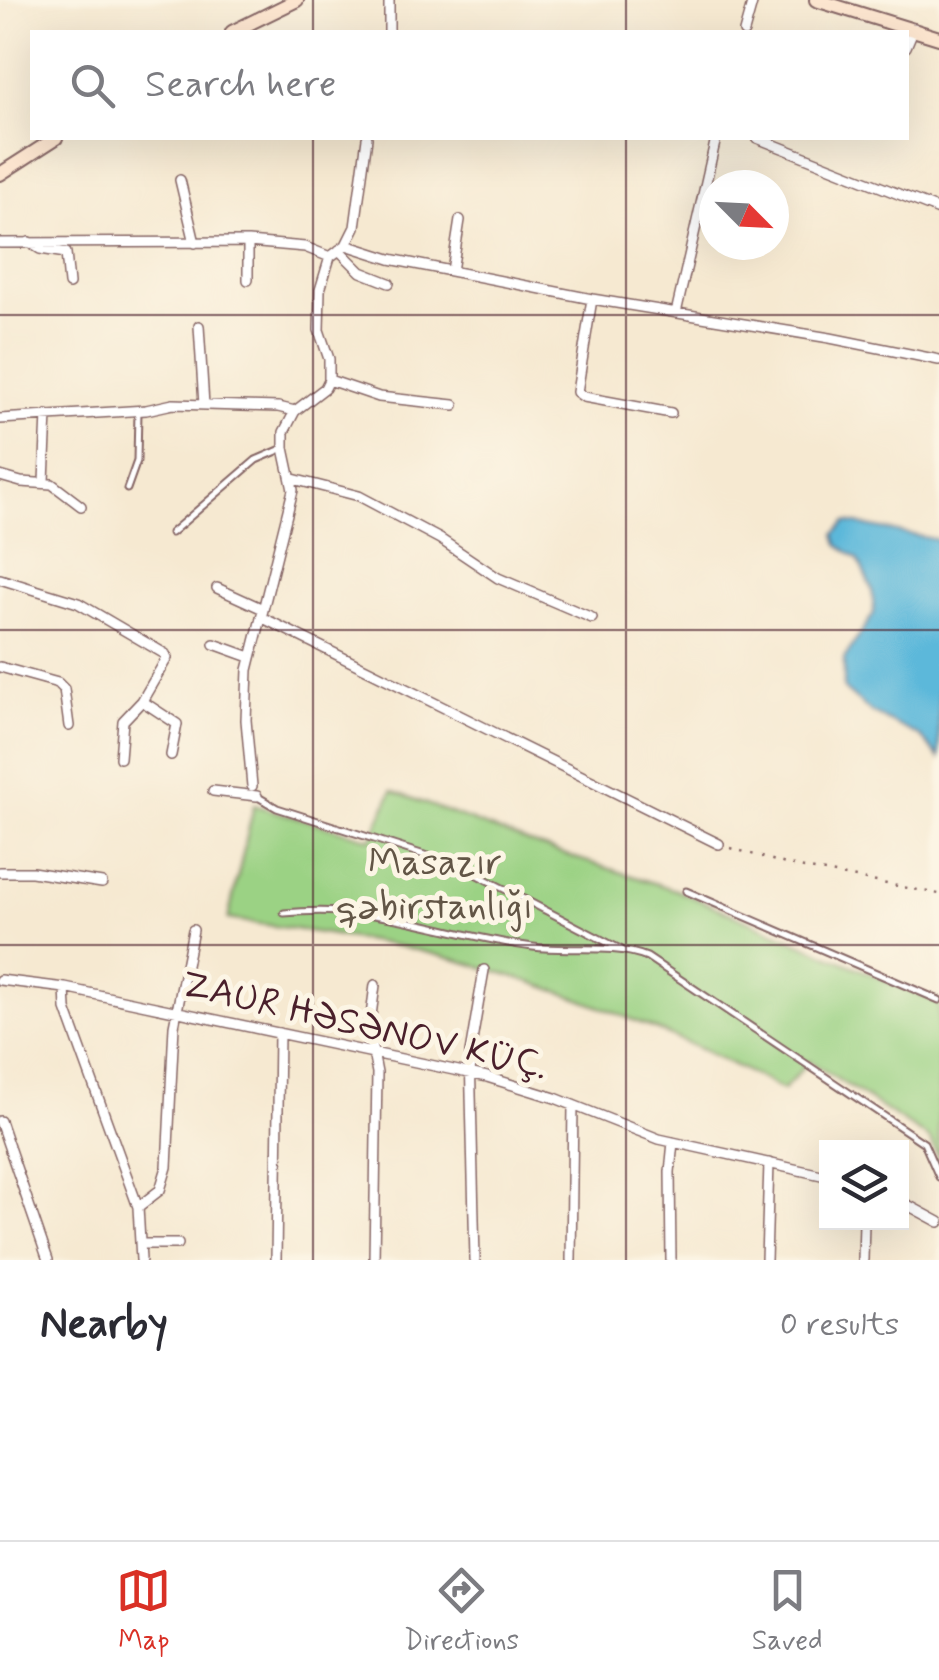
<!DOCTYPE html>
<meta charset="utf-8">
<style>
body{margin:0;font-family:Mynerve,sans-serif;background:#f7f7f7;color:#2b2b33}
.controls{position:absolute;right:30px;bottom:30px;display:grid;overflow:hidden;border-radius:0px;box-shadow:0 10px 40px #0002}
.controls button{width:90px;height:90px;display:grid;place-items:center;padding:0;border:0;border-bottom:2px solid #e1e1e2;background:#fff;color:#2b2b33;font:50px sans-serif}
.compass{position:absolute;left:699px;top:170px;width:90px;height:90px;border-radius:50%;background:#fff;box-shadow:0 10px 40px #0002;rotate:114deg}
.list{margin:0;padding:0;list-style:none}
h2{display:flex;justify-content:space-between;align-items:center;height:130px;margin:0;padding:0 40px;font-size:42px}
h2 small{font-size:32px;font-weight:400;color:#7c7c81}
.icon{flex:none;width:55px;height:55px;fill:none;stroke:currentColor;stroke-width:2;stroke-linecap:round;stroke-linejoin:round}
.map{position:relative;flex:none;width:939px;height:1260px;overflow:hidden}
.search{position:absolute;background:#fff;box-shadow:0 10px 40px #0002;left:30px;right:30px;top:30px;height:110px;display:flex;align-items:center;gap:25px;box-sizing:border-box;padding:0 35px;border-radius:0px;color:#7c7c81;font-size:38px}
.sheet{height:280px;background:#fff}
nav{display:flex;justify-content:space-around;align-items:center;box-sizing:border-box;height:140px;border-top:2px solid #e1e1e2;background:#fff;font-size:28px;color:#7c7c81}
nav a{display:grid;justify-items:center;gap:5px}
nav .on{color:#d93025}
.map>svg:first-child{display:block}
.green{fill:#9bd284;stroke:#727858;stroke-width:2.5}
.water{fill:#5cb8da;stroke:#536c82;stroke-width:2.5}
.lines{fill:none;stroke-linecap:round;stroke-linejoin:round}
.lane-casing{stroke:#866665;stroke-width:9}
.street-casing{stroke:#866665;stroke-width:12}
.secondary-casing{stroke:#866665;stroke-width:16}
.path{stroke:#866665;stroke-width:2.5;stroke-dasharray:2.5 8;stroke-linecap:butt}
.lane{stroke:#fff;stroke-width:5}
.street{stroke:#fff;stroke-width:9}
.secondary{stroke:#fce5cf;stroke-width:12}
.grid{fill:none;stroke:#4a1f2b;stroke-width:2.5;stroke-opacity:0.55}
.labels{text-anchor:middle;stroke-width:10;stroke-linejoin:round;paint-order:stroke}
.park-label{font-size:38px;fill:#625546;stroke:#fcf5e5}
.street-label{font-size:38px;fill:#4a1f2b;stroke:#fcf5e5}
</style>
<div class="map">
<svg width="939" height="1260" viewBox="0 0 939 1260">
<rect width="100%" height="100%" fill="#fcf5e5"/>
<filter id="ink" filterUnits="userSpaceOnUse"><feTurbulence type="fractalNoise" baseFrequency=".01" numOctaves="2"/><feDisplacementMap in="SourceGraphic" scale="20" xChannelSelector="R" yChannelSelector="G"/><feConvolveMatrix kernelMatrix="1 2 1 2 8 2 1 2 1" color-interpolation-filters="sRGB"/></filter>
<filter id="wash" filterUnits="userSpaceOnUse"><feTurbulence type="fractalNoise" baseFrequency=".0048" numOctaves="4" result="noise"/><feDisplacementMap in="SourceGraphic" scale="40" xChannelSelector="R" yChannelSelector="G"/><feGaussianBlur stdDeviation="2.25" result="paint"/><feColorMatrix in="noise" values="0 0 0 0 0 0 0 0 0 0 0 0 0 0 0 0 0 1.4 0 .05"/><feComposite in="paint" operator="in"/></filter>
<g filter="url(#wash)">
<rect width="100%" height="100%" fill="#f6e9d1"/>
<!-- green -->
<path class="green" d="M392,791L538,846L676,890L939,1003V1161L930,1139L809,1061L783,1090C678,1034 549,982 433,954C366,938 296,930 228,919L254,805L371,839Z"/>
<!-- water -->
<path class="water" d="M846,522L939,540V758L921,737L871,712L844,689V659L874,613L872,590L858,559L838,545L835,534Z"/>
</g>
<g filter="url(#ink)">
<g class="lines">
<defs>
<path id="lane" d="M127,489L137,461L138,411
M171,533L256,460L284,448
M258,797L277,808L462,867L622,950
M686,891L939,1000
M284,913C380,903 443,935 533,947C570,952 612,943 647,957L924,1143L939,1177"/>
<path id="street" d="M389,32V0
M744,32L753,0
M906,47L914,28
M757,138L939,210
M180,180L195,243
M29,242L40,249L66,253L69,284
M0,243L248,242L305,247L330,257
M346,245L390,259L592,299L830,338L939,360
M339,250L361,272L389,283
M452,271L460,220
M248,280V242
M592,299L577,392L584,397L671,413
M676,313L716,138
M199,326L204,405
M329,380L379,397L454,405
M0,419L146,410L173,404L278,407L295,411
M0,476L21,482L52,484L81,506
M293,479L359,496L440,539L498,578L592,618
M44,481L47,415
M0,579L78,603L165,654L167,658L142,701L123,721L120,758
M217,588L263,609
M261,617L719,844
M214,644L250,657
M0,667L58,683L64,689L69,726
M142,701L177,724L171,755
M252,786L246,720L248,670L293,490L284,448V432L295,411L325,388L329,380V359L319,330L320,290L330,257L346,245L355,227L367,138
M213,791L257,796
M0,872H32L102,883
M0,980L65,988L487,1077L555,1098L659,1139L826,1176
M65,988L66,1009L138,1207L141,1260
M0,1121L48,1260
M902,1202L939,1222
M138,1207L160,1190L167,1167L174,1026L193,930
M142,1244H178
M276,1260L279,1033
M374,1260L377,1073L369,1031L375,985
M475,1260L470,1053L484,970
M571,1260L573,1105
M671,1260L670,1172L673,1142
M766,1260L769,1163
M863,1260L864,1222"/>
<path id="secondary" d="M816,0L939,38
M232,32L297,0
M0,174L56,138"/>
</defs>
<!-- lane casing -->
<use href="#lane" class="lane-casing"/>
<!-- street casing -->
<use href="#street" class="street-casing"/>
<!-- secondary casing -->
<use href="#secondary" class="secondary-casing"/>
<!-- path -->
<path class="path" d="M731,848L789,865L939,894"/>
<!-- lane -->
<use href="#lane" class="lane"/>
<!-- street -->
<use href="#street" class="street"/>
<!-- secondary -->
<use href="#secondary" class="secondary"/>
</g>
</g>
<!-- grid -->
<path class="grid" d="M313,0V32M626,0V32M313,138V1260M626,138V1260M0,315H939M0,630H939M0,945H939"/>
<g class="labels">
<!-- park labels -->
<g class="park-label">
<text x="435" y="874">Masazır<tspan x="435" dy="44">qəbirstanlığı</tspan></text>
</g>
<!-- street labels -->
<g class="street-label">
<text transform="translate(365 1024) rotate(13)" y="13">ZAUR HƏSƏNOV KÜÇ.</text>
</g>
</g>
</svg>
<div class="controls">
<button><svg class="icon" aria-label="layers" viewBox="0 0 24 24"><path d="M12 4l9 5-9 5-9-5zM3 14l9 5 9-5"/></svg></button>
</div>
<svg class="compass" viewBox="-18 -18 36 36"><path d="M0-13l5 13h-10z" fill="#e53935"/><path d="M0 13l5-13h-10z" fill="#7c7c81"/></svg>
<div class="search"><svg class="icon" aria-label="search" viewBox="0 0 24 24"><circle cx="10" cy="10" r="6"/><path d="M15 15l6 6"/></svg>Search here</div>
</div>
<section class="sheet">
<h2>Nearby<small>0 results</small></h2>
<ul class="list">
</ul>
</section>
<nav>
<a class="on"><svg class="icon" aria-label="map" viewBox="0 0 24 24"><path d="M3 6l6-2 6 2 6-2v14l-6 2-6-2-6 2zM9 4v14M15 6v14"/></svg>Map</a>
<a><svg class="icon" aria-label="directions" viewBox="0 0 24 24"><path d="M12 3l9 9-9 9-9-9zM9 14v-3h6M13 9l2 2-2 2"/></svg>Directions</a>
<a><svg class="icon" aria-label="saved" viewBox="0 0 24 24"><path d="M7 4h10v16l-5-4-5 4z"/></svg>Saved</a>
</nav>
